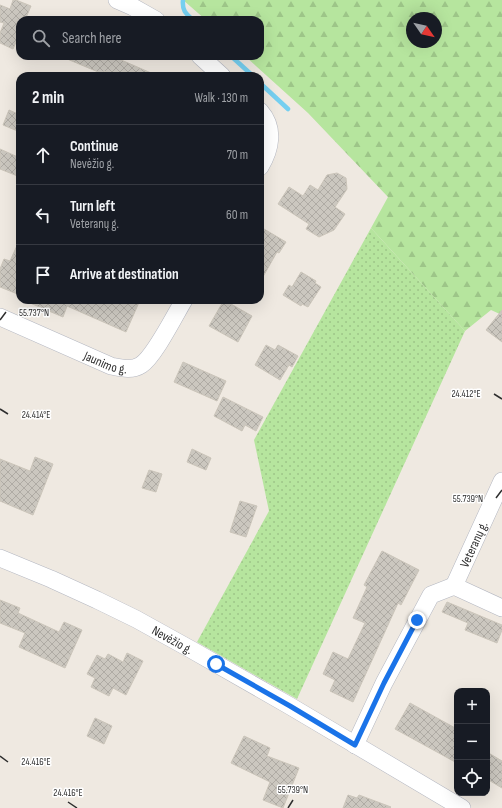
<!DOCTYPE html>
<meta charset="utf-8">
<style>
body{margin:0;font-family:"Sofia Sans Condensed",sans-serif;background:#20242c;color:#f1f3f6}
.controls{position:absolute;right:12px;bottom:12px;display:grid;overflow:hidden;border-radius:8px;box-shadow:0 4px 16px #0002}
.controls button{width:36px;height:36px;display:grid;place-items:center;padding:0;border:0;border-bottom:1px solid #363941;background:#171b24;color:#f1f3f6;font:20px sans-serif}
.compass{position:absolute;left:406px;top:12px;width:36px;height:36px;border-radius:50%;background:#171b24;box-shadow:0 4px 16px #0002;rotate:124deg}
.stop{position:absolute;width:12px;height:12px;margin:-9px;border:3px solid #1a73e8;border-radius:50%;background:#fff}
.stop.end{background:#1a73e8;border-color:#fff;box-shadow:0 1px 4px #0008}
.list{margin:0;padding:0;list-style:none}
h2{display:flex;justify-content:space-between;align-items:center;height:52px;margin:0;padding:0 16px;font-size:17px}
h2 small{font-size:13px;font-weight:400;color:#9ea1a6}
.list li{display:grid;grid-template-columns:26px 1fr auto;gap:12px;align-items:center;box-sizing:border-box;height:60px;padding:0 16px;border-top:1px solid #363941}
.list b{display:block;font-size:15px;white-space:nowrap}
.list p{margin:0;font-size:13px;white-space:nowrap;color:#9ea1a6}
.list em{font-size:13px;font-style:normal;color:#9ea1a6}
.icon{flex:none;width:22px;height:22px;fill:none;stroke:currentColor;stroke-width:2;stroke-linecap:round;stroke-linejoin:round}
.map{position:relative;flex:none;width:502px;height:808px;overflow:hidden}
.search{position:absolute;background:#171b24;box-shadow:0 4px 16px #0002;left:16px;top:16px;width:248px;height:44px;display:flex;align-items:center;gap:10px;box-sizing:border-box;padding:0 14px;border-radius:12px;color:#9ea1a6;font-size:15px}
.panel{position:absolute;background:#171b24;box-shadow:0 4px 16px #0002;left:16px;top:72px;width:248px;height:232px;border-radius:12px}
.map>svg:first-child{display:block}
.green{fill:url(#green-dots)}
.forest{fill:url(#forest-firs);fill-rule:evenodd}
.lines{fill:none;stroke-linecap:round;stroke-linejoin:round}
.stream{stroke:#75cff0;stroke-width:4.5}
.building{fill:url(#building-cross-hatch);stroke:#cbc5ba}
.minor-casing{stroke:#b4b7c1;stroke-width:18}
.minor{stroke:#fff;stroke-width:17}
.route{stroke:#1a73e8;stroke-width:5}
.ticks{fill:none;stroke:#2e2e2e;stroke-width:1.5}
.labels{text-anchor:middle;stroke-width:3;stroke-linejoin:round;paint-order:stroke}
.street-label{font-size:13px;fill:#2e2e2e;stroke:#fff}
.ticks-label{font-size:10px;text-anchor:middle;fill:#2e2e2e;stroke:#fff;stroke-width:3;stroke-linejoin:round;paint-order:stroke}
</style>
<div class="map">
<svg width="502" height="808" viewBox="0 0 502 808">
<defs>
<pattern id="green-dots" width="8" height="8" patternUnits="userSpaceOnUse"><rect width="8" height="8" fill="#b6e59e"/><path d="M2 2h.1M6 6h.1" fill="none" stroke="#9dc588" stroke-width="1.8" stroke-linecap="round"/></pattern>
<pattern id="forest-firs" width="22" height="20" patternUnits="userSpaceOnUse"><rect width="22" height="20" fill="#b6e59e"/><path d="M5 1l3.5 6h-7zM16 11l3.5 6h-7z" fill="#9dc588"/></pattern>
<pattern id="building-cross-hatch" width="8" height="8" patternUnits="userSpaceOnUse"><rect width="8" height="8" fill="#cbc7bf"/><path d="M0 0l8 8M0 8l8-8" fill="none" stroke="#afaba4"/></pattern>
</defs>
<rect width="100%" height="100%" fill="#efe9e1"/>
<!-- green -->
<path class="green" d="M371,228L465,331L297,699L197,642L269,511L254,440Z"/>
<!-- forest -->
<path class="forest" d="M183,0H502V315L491,310L465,331L371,228L388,197L308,113L245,56H260V20H206ZM412,18H436V42H412Z"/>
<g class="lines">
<!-- stream -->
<path class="stream" d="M183,0C182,10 185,13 193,20
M231,56L253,76
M260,83L288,109"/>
</g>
<!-- building -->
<path class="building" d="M13,0H16L31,6L25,20H20V33L13,49L0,43V33L4,23L0,22V5L10,9Z
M60,56H112L158,76H116L104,71L103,74Z
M9,110L20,115V132L3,125Z
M0,149L20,158V177L0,169Z
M337,173L346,178L347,189L335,207L345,214L334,230L319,237L306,229L309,224L278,204L289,187L303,196L310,185L318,190L327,175Z
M264,229L286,242L279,253L277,252L260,282V236Z
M20,239V295L0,287V269L4,259L10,261Z
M301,272L316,281L315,283L321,287L308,307L302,304L301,306L283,295L289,285L292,287Z
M23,300H140L126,332L67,306L63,317Z
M224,300L252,316L238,342L209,326Z
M502,310V342L486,330Z
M266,345L275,350L278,345L298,356L292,367L289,365L280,380L255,365Z
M183,362L226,381L217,401L174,382Z
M223,397L263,417L256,431L245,425L242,431L214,416Z
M192,449L211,458L206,470L187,462Z
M35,457L53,464L33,515L0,501V459L30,471Z
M149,470L162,474L156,492L142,488Z
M240,501L257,506L246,537L230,532Z
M382,551L419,570L401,605L398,603L353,702L330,691L335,680L323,674L333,652L348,659L365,623L353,618L367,587L364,585Z
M0,600L20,608L18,613L59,632L64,622L82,630L65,668L19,647L25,633L0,623Z
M447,602L502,625V630L497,643L465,630L468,623L442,612Z
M127,653L143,661L126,695L113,688L109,696L91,687L95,678L87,674L97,655L105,659L108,654L123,662Z
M410,703L457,729V763L395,729Z
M95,718L112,726L104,744L87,736Z
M244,736L270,748L267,756L299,768L283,808L263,800L270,782L231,763Z
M487,752L502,761V788L487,779Z
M348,795L357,798L359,795L391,807L390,808H343Z"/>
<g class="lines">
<defs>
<g id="minor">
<path d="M117,0L133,7L156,20"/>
<path d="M200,56L222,76"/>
<path d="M260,111C275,128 271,149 260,167"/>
<path id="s1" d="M0,317L111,366C121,368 132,371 141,365C154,357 175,315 184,300"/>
<path id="s2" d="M0,558L51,579L97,600L136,619L192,650L290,706L462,808"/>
<path id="s3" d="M454,586L502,481"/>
<path d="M355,745L384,683L431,595L454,586L502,608"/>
</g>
</defs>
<!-- minor casing -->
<use href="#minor" class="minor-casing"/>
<!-- minor -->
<use href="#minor" class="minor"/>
</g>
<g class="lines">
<!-- route -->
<path class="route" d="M216,664L290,706L355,745L384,683L417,620"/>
</g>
<!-- ticks -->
<path class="ticks" d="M0,320L6,312M494,394L502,399M0,409L8,414M496,498L502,490M0,756L8,762M68,802L77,808M288,808L293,800"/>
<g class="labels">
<!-- street labels -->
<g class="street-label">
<text dy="5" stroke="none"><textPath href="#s1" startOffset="115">Jaunimo g.</textPath></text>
<text dy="5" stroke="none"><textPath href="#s3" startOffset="46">Veteranų g.</textPath></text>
<text dy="5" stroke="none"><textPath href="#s2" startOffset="191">Nevėžio g.</textPath></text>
</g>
</g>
<g class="ticks-label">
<text x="34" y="316">55.737°N</text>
<text x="466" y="397">24.412°E</text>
<text x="36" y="418">24.414°E</text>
<text x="468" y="502">55.739°N</text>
<text x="36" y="765">24.416°E</text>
<text x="293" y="793">55.739°N</text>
<text x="68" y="796">24.416°E</text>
</g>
</svg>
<div class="controls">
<button>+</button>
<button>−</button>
<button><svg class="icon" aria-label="locate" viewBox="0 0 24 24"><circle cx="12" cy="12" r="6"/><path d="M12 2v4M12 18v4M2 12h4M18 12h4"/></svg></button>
</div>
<svg class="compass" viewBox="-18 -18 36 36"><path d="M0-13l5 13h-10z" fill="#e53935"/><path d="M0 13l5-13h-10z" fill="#9ea1a6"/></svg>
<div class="stop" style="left:216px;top:664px"></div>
<div class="stop end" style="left:417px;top:620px"></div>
<div class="search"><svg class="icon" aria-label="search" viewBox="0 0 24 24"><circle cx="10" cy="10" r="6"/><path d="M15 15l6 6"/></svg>Search here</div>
<section class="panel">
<h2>2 min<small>Walk · 130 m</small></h2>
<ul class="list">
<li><svg class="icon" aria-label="ahead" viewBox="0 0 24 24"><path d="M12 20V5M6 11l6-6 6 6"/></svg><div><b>Continue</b><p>Nevėžio g.</p></div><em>70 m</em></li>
<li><svg class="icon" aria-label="left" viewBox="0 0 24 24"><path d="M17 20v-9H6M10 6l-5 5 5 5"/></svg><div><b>Turn left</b><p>Veteranų g.</p></div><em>60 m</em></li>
<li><svg class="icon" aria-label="arrive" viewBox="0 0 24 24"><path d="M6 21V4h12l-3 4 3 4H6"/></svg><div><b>Arrive at destination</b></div></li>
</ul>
</section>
</div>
